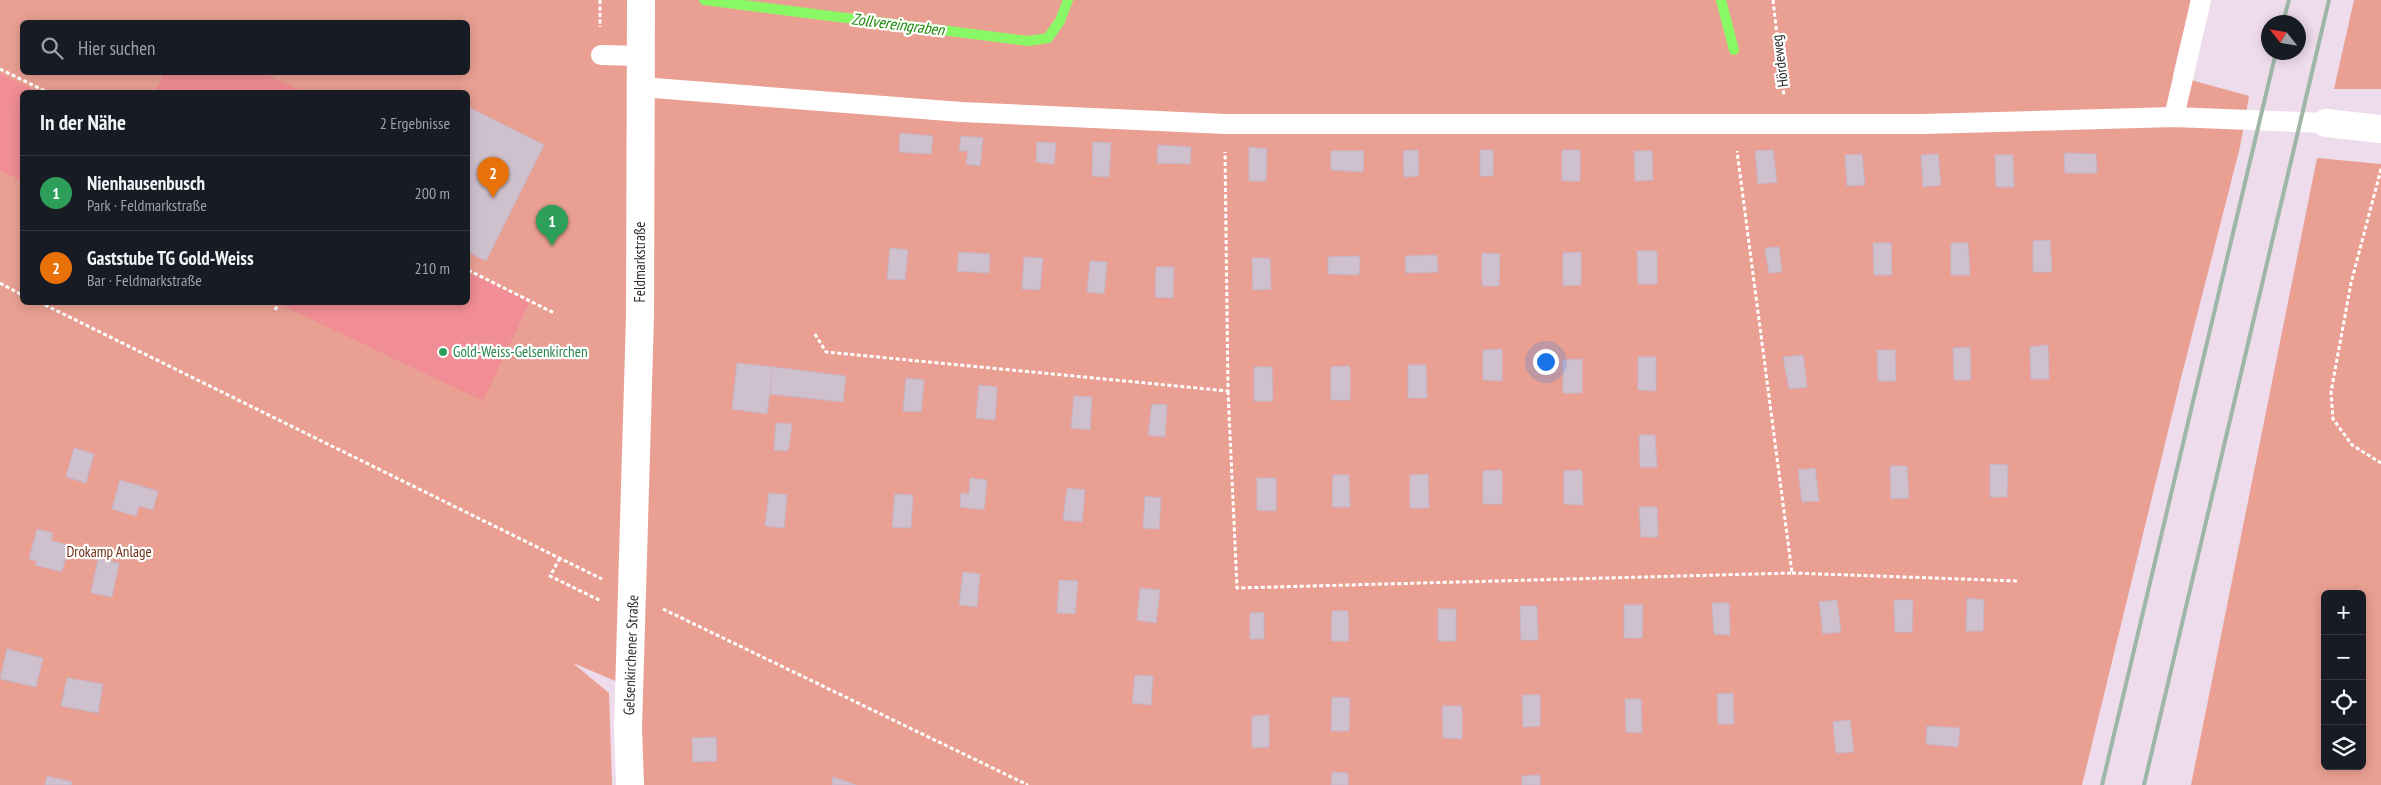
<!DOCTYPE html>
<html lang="de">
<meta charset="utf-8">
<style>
body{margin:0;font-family:"PT Sans Narrow",sans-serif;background:#242831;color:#f1f3f6}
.controls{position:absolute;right:15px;bottom:15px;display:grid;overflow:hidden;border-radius:8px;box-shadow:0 2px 12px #0003}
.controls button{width:45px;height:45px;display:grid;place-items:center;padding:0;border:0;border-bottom:1px solid #363941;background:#171b24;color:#f1f3f6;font:25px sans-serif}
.compass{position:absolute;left:2261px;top:15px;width:45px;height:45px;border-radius:50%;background:#171b24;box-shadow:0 2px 12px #0003;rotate:301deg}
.you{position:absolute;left:1545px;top:361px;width:18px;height:18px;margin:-12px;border:4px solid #fff;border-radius:50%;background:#1a73e8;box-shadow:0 0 0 8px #1a73e833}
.badge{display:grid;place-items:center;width:32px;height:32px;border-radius:50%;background:#36ff74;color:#fff;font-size:16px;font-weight:700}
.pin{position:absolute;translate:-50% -41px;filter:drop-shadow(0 1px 2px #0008)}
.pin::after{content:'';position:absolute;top:26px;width:18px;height:15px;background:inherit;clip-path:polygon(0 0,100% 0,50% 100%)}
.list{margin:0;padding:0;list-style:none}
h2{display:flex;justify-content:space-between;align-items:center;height:65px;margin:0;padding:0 20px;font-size:21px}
h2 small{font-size:16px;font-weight:400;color:#9ea1a6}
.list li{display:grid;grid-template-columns:32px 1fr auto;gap:15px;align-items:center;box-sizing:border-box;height:75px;padding:0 20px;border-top:1px solid #363941}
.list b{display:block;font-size:19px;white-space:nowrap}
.list p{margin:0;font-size:16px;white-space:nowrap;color:#9ea1a6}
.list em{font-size:16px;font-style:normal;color:#9ea1a6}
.icon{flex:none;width:28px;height:28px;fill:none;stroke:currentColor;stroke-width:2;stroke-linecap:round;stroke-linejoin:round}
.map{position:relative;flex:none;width:2381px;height:785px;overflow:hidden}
.search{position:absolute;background:#171b24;box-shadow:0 2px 12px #0003;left:20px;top:20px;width:450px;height:55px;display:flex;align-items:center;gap:12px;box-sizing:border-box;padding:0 18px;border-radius:8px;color:#9ea1a6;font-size:19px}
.panel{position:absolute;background:#171b24;box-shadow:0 2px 12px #0003;left:20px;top:90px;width:450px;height:215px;border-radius:8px}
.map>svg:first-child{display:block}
.green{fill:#e9a092;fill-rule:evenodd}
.pitch{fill:#f18d95}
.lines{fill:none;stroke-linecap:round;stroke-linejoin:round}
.stream{stroke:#88f965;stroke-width:10}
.building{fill:#cfc0ce;stroke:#c9b4c6}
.path{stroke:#fff;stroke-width:3;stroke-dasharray:4 2.5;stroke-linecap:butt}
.lane{stroke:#fff;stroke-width:20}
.street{stroke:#fff;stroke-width:28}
.secondary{stroke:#fff;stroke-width:28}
.rail{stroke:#9db6a6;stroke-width:4}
.leisure-dot{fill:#2e9e5b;stroke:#fff;stroke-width:2}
.labels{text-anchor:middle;stroke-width:4.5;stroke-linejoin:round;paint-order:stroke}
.street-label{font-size:15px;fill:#2a2a2a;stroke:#fff}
.leisure-label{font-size:15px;fill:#27864d;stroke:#fff;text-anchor:start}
.park-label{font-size:15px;fill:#6e2e14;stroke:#fff}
.water-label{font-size:16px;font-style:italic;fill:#1a8905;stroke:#fff}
</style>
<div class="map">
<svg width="2381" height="785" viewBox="0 0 2381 785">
<rect width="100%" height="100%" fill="#eedbec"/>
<!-- green -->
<path class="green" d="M0,0H639L627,686L573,663L609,693L612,785H0ZM22,22H468V72H22ZM22,92H468V302H22Z
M642,0H2191L2173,75L2249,96L2240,147L2181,378L2082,785H644L632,688Z
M2354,0H2381V89H2334Z
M2317,158L2381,164V785H2191ZM2325,594H2362V766H2325Z"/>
<!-- pitch -->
<path class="pitch" d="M164,73H262L304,92H155Z
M0,74L39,92H22V181L0,170Z
M468,272L530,301L483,401L277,303L468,302Z"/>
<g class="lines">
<!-- stream -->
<path class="stream" d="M704,0L1028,41L1048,38L1060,21L1068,0
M1721,0L1734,50"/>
</g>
<!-- building -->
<path class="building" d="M468,107L544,145L486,261L468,252Z
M900,133L933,136L931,154L899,152Z
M961,136L983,138L980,166L966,164L968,151H959Z
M1037,142L1056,143L1054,164L1036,162Z
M1093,142L1111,143L1109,177L1092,176Z
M1158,145L1191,147L1190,164L1157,163Z
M1249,147L1267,149L1266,181H1249Z
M1418,150L1419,176L1404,177L1403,151Z
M1480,150H1493V176H1480Z
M1562,150H1580V181H1562Z
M1773,150L1777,182L1758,184L1755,151Z
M1331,151H1364L1363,172L1331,170Z
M1634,151H1652L1653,180L1635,181Z
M2064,153L2096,154L2097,173H2065Z
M1862,154L1865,185L1847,186L1845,155Z
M1938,154L1941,185L1923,187L1921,155Z
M1995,155H2013L2014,187H1996Z
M2050,240L2052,272H2033V241Z
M1873,243H1891L1892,275H1874Z
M1951,243H1968L1970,275H1951Z
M1779,247L1782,272L1769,273L1765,248Z
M890,248L908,250L905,280L887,279Z
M1637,251H1657V284H1638Z
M959,252L990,254L989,273L957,271Z
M1581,252V285L1563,286V253Z
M1482,253L1500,254L1499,286H1482Z
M1437,255L1438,272L1406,273L1405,256Z
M1360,256L1359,275L1328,274V257Z
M1024,257L1043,258L1040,290L1022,289Z
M1252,258H1270L1271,289L1253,290Z
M1090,261L1107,262L1104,294L1087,292Z
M1156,267H1174L1173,298L1155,297Z
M2048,345L2049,379H2031L2030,347Z
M1970,347L1971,380H1954L1953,348Z
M1502,349V381L1483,380V350Z
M1877,350H1895L1896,381H1878Z
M1803,355L1807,387L1789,389L1783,357Z
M1638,357H1656V391L1638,390Z
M1582,359V393H1563V360Z
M737,363L773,367L767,414L732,409Z
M1408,365H1426L1427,398H1408Z
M1350,366V400H1331V367Z
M773,367L846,376L843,402L770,394Z
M1254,367H1272L1273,401H1254Z
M906,378L924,380L921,412L903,411Z
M979,385L997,387L995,420L976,418Z
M1074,396L1092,397L1090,430L1071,428Z
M1152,404L1167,405L1165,437L1148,435Z
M776,423L792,424L788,451L774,450Z
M1639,435H1655L1657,467H1640Z
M74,448L94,454L86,483L66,477Z
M1990,464L2008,465L2007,497H1990Z
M1890,466H1907L1909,498L1891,499Z
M1815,468L1819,501L1802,502L1798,470Z
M1502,470V504H1483V471Z
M1582,470L1583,505L1564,504V471Z
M1428,474L1429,508H1410V475Z
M1333,475H1349L1350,507H1332Z
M970,478L987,480L984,510L960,507L961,493L969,494Z
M1257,478H1276V511L1257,510Z
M120,480L158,491L153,510L139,506L136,516L112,509Z
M1067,488L1085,490L1082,522L1063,520Z
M769,493L787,495L784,528L765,526Z
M895,494L913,495L911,528L892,527Z
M1145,496L1161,498L1159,529L1143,528Z
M1639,507H1657L1658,537H1641Z
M37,529L53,533L51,541L69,545L62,572L35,565L37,561L29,559Z
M98,559L119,563L112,597L91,593Z
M963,572L980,574L977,607L959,605Z
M1059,580L1078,581L1075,614L1057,613Z
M1140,588L1160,590L1156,623L1137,620Z
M1967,598L1984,600L1983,631H1966Z
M1837,600L1841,632L1823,634L1819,602Z
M1894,600H1913L1912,632H1895Z
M1712,603H1729L1730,635L1714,634Z
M1624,605H1643L1642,638H1624Z
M1520,606H1537L1538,640H1521Z
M1438,609H1456V641H1438Z
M1332,611H1348L1349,641H1331Z
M1264,612V639H1250V613Z
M7,649L43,658L36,687L0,679Z
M1135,675L1153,676L1151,705L1132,703Z
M67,678L103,684L98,713L61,706Z
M1733,693L1734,724H1718L1717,694Z
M1522,695H1540V726L1523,727Z
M1332,697L1350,698L1349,731H1331Z
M1625,699H1641L1642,733L1626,732Z
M1442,706H1462V739L1443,738Z
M1269,715V747L1252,748V716Z
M1850,720L1854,752L1836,753L1833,722Z
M1927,726L1960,728L1958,747L1926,744Z
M716,737L717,761L693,762L692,738Z
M1332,772L1348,773V785H1331Z
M1540,775V785H1522V776Z
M47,776L72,782L71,785H45Z
M833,777L856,785H832Z"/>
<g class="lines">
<!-- path -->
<path class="path" d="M600,0V27
M1773,0L1784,96
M0,69L47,92
M2381,169L2351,283L2331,392L2333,419L2352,445L2381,463
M468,270L554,313
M0,283L22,295
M39,302L602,579
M275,310L279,302
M815,334L826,352L1228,391L1225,152
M1228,391L1237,588L1792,573L1737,151
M560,558L550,576L601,601
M1792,573L2018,581
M663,609L1028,785"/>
<!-- lane -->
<path class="lane" d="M601,55L641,56
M641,87L961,112L1225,124H1923L2174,117L2326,123
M2174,117L2201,0"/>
<!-- street -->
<path class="street" d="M2326,123L2381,129"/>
<!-- secondary -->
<path class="secondary" d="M630,785L628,728L640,316L641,0"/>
<!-- rail -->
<path class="rail" d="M2283,22L2289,0
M2102,785L2276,52
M2144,785L2329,0"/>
</g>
<!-- markers -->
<circle class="leisure-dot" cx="443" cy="352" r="5"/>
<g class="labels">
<!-- street labels -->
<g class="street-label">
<text transform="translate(1780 61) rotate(-97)" y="5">Hördeweg</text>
<text transform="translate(640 262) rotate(-90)" y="5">Feldmarkstraße</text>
<text transform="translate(631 655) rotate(-88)" y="5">Gelsenkirchener Straße</text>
</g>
<!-- leisure labels -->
<g class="leisure-label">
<text x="453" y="357">Gold-Weiss-Gelsenkirchen</text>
</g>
<!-- park labels -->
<g class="park-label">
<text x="109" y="557">Drokamp Anlage</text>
</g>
<!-- water labels -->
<g class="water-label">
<text transform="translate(898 24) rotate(7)" y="6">Zollvereingraben</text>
</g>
</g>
</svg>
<div class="controls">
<button>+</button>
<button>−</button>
<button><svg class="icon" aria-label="locate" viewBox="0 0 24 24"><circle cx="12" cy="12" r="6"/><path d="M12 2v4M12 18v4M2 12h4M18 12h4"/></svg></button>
<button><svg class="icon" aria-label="layers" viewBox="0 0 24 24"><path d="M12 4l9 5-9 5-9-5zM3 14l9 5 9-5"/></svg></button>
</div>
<svg class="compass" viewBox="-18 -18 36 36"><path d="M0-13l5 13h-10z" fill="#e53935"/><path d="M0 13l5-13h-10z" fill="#9ea1a6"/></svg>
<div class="you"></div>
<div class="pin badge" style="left:552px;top:246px;background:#2e9e5b">1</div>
<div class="pin badge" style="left:493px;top:198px;background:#e8710a">2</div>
<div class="search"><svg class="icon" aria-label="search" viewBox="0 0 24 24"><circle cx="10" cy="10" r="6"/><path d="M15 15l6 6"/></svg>Hier suchen</div>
<section class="panel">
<h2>In der Nähe<small>2 Ergebnisse</small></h2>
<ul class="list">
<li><span class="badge" style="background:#2e9e5b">1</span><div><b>Nienhausenbusch</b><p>Park · Feldmarkstraße</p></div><em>200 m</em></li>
<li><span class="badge" style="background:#e8710a">2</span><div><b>Gaststube TG Gold-Weiss</b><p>Bar · Feldmarkstraße</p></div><em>210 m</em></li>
</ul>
</section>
</div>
